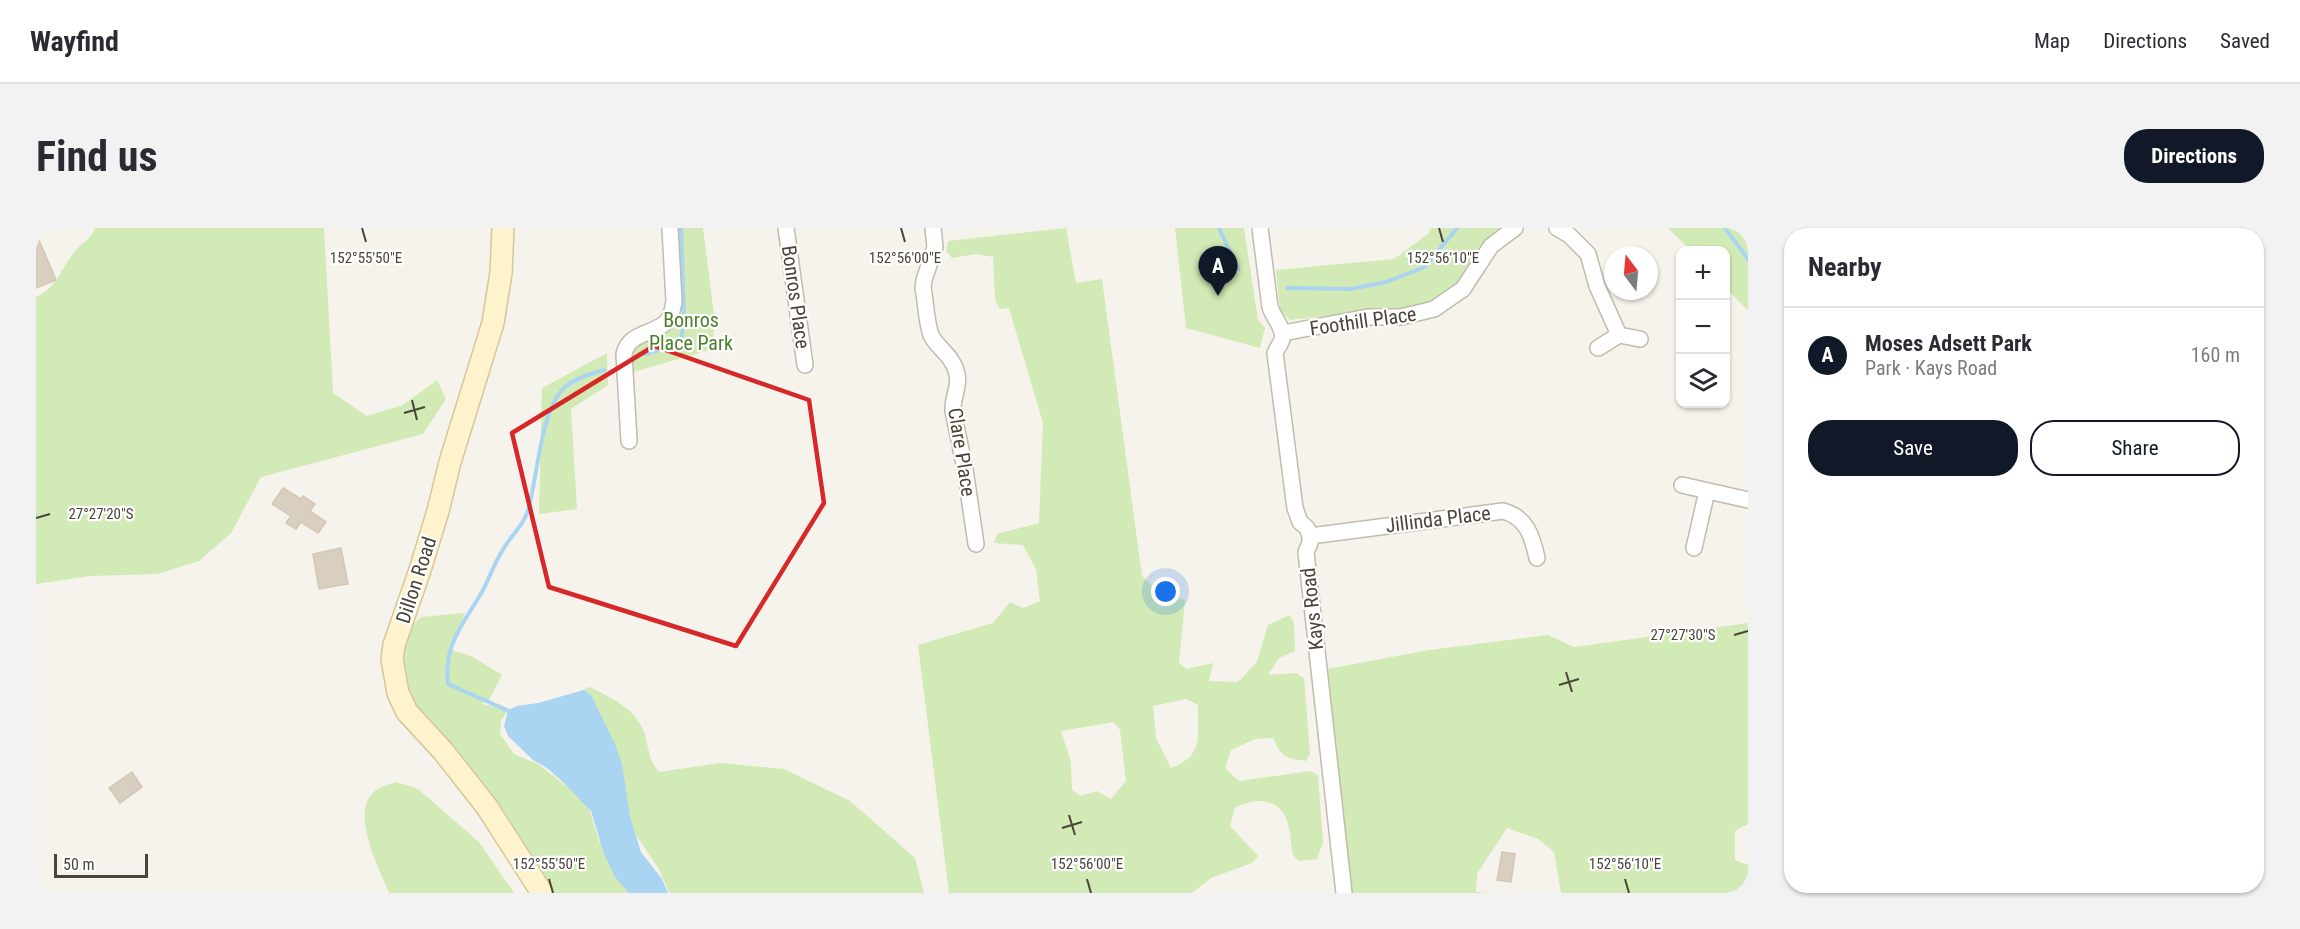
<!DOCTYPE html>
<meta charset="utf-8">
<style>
body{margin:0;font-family:"Roboto Condensed",sans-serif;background:#f2f2f3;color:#2b2b33}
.controls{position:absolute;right:18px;top:18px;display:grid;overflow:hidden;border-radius:12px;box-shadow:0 2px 4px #0004}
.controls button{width:54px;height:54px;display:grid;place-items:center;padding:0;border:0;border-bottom:2px solid #e1e1e2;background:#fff;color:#2b2b33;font:30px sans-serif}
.compass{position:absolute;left:1568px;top:18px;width:54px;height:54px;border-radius:50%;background:#fff;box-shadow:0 2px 4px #0004;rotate:344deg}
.scale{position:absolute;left:18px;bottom:15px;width:94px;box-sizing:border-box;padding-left:6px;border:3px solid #4b4439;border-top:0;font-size:16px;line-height:21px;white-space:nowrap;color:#4b4439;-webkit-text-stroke:4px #fff;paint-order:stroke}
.you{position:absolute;left:1130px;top:364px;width:21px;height:21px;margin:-15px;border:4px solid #fff;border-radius:50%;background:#1a73e8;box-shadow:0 0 0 9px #1a73e833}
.badge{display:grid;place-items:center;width:39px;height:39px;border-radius:50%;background:#111827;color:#fff;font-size:20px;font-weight:700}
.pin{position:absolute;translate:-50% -50px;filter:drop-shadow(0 2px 3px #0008)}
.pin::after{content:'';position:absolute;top:32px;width:21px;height:18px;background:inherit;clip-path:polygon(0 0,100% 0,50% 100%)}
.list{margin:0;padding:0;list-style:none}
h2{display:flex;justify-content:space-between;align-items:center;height:78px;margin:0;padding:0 24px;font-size:26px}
h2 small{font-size:20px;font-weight:400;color:#7c7c81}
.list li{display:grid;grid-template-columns:39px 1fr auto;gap:18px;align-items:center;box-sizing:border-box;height:96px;padding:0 24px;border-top:2px solid #e1e1e2}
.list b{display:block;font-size:22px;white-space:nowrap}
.list p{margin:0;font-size:20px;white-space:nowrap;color:#7c7c81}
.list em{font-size:20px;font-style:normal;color:#7c7c81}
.actions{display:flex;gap:12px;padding:18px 24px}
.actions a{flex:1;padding:14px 0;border:2px solid #111827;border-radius:24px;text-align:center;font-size:21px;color:#111827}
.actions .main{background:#111827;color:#fff}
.icon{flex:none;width:33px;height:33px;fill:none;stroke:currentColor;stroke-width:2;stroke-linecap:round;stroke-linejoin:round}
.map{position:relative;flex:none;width:1712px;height:665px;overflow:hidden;border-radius:24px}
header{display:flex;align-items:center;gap:36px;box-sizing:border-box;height:84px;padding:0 30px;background:#fff;border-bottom:2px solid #e1e1e2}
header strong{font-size:28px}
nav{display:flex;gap:33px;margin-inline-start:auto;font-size:21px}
.intro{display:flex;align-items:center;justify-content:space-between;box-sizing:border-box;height:144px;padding:0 36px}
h1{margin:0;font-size:42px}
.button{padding:15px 27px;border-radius:24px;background:#111827;color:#fff;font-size:21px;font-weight:700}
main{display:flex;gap:36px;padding:0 36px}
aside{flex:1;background:#fff;border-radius:24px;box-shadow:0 2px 4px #0004}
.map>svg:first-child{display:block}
.green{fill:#d2eab5;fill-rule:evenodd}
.water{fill:#a9d4f2}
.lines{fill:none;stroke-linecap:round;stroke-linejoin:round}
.stream{stroke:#a9d4f2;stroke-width:4}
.building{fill:#d8cfc1;stroke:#d3c7b4;stroke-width:1.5}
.street-casing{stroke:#c2bbae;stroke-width:18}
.secondary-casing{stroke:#d6c79b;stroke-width:24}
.street{stroke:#fff;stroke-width:15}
.secondary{stroke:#fff3cd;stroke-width:21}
.marked{fill:none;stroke:#d62828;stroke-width:4.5;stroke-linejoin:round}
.ticks{fill:none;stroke:#4b4439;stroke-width:2}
.labels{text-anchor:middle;stroke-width:4.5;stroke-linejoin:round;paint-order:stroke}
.street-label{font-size:20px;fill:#4b4439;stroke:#fff}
.park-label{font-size:20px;fill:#4a7f2a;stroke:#fff}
.ticks-label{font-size:15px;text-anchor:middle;fill:#4b4439;stroke:#fff;stroke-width:4.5;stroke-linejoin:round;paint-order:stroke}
</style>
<header>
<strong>Wayfind</strong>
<nav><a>Map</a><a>Directions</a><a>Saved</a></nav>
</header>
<div class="intro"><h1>Find us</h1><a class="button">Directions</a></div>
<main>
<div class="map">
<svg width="1712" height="665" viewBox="0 0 1712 665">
<rect width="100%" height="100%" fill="#f6f3ec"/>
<!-- green -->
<path class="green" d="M59,0H288L297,165L331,188L367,177L401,152L410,171L387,206L225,249L195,305L163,333L121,346L54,348L0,356V69C21,61 27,36 41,21C48,13 55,11 59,0Z
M637,0H667L678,87L677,121L594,145V120L637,90Z
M1030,0L1040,55L1066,51L1106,348L1121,363L1149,372L1143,435L1151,441L1177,435L1173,453L1202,454L1221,434L1232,397L1254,387L1258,395L1259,423L1243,430L1232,447L1260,445L1268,450L1274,526L1270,533C1249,530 1246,530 1237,510L1219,511L1195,522L1189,540L1203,553L1274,543L1282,547L1287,614L1281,631L1263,633L1257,627C1255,617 1255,604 1251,593C1243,569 1217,569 1199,580L1194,598L1222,628L1216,635L1175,650L1156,665H913L882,417L957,395L974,374L987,380L1004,373L1000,341L987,317L958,315L961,306L1003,295L1007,195L973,80L964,81L959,72L957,29L940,26L916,30L910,23L912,13ZM1150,471L1162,477C1161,509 1169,527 1135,540L1120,510L1117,478ZM1078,494L1084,502L1090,553L1075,571L1061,563L1045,568L1036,562L1035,534L1025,503Z
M1139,0H1208L1222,92L1229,100L1224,120L1150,100Z
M1395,0H1468L1424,57L1399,75L1369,83L1343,82L1254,92L1244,82L1240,42L1358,31L1392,6Z
M1632,0H1712V83L1690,60V22H1654Z
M571,125L572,157L535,181L541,281L503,286L506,160Z
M429,385L415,422L435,428L466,447L453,472L446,476L472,482L465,493L464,506L478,526L502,536L551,574L563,613L597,665H516L455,568L431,536L379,476L367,454L366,435L369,417L377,397L385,389Z
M1712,395V596L1699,603V632L1712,637V663L1707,665H1525L1518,624L1502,611L1471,600L1441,646L1440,664L1453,665H1310L1286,442L1393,422L1512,407L1538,419Z
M554,459C575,470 599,480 608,504C613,519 612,532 623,544L684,535L748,541L814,573L879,630L888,665H633L623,641L586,587L545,471L546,462Z
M361,554L382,561L443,614L478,665H353C343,639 310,579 343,560C349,557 356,556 361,554Z"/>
<!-- water -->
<path class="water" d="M548,462L555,467L559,475L579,516L586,536L594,589L605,624L626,651L632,665H593L579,649L568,626L555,583L528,555L511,540L497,532L472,508L468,498L472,482L481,478L502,475Z"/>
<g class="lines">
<!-- stream -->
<path class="stream" d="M1183,0L1202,41
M1689,0L1712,31
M1251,60L1315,61L1350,54L1389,39L1421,0
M609,126L645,116L648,85L645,0
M475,484L412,456C407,417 428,395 446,364C453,351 458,336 466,323C473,310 487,298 491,285C502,252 503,188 526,162C536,151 554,146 568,142"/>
</g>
<!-- building -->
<path class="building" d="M0,5L20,52L0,60Z
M247,260L265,271L267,268L279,276L274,283L290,294L282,305L265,294L260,301L250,295L255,288L236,276Z
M305,320L312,356L283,361L277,326Z
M96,544L106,559L84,575L73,560Z
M1466,624L1479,626L1475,654L1461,652Z"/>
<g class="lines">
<defs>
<path id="street" d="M750,0L769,137
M897,0L899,19L888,52L887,60C890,75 890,93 895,107C900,119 917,127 921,146C924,159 916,170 917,183L929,241L940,316
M1224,0L1234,79C1237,89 1249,101 1246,111C1245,116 1241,120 1239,125L1259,280L1264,294L1271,300L1274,308V315L1270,324L1308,665
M1521,0L1533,7L1552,26L1561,58L1583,107
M1247,105L1332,89H1365L1398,81L1427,61L1455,18L1479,0
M1562,120L1583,107L1604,111
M593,213L588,126C593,103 620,107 632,92C636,87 637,79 638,73L634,0
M1646,257L1712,272
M1274,308L1467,283C1490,289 1496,307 1501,330
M1658,320L1671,263"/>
<path id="secondary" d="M467,0L465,45L457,95L414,234L402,283L384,342L358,417L356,431L362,465L371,484L407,523L451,579L506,665"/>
</defs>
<!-- street casing -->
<use href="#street" class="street-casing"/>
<!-- secondary casing -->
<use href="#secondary" class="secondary-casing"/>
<!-- street -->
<use href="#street" class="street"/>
<!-- secondary -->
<use href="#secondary" class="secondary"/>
</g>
<!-- marked area -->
<path class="marked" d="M618,118L773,172L788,275L700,418L513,359L476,205Z"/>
<!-- ticks -->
<path class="ticks" d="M326,0L330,14M865,0L869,14M1403,0L1407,14M376,172L381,192M368,185L389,179M0,290L14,286M1698,407L1712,403M1530,444L1536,464M1523,457L1543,451M1033,587L1039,607M1026,600L1046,594M513,651L517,665M1051,651L1055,665M1589,651L1593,665"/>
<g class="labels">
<!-- street labels -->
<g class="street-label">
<text transform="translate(760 69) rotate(82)" y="7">Bonros Place</text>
<text transform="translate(1327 93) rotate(-8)" y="7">Foothill Place</text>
<text transform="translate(926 224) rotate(81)" y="7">Clare Place</text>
<text transform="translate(1402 291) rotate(-7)" y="7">Jillinda Place</text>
<text transform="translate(380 352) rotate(-72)" y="7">Dillon Road</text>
<text transform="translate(1276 381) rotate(-96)" y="7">Kays Road</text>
</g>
<!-- park labels -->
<g class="park-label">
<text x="655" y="99">Bonros<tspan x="655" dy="23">Place Park</tspan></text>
</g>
</g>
<g class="ticks-label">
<text x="330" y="35">152°55'50"E</text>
<text x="869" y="35">152°56'00"E</text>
<text x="1407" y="35">152°56'10"E</text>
<text x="65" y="291">27°27'20"S</text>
<text x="1647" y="412">27°27'30"S</text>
<text x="513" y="641">152°55'50"E</text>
<text x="1051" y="641">152°56'00"E</text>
<text x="1589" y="641">152°56'10"E</text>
</g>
</svg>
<div class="controls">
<button>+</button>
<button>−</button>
<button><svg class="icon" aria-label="layers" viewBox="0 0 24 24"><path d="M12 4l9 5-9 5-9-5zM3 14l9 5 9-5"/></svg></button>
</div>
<svg class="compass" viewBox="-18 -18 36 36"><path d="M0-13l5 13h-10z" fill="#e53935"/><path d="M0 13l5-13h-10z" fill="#7c7c81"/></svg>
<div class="scale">50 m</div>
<div class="you"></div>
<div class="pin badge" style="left:1182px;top:68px">A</div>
</div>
<aside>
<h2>Nearby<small></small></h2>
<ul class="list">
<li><span class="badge">A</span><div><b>Moses Adsett Park</b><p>Park · Kays Road</p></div><em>160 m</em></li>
</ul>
<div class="actions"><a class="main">Save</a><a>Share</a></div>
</aside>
</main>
